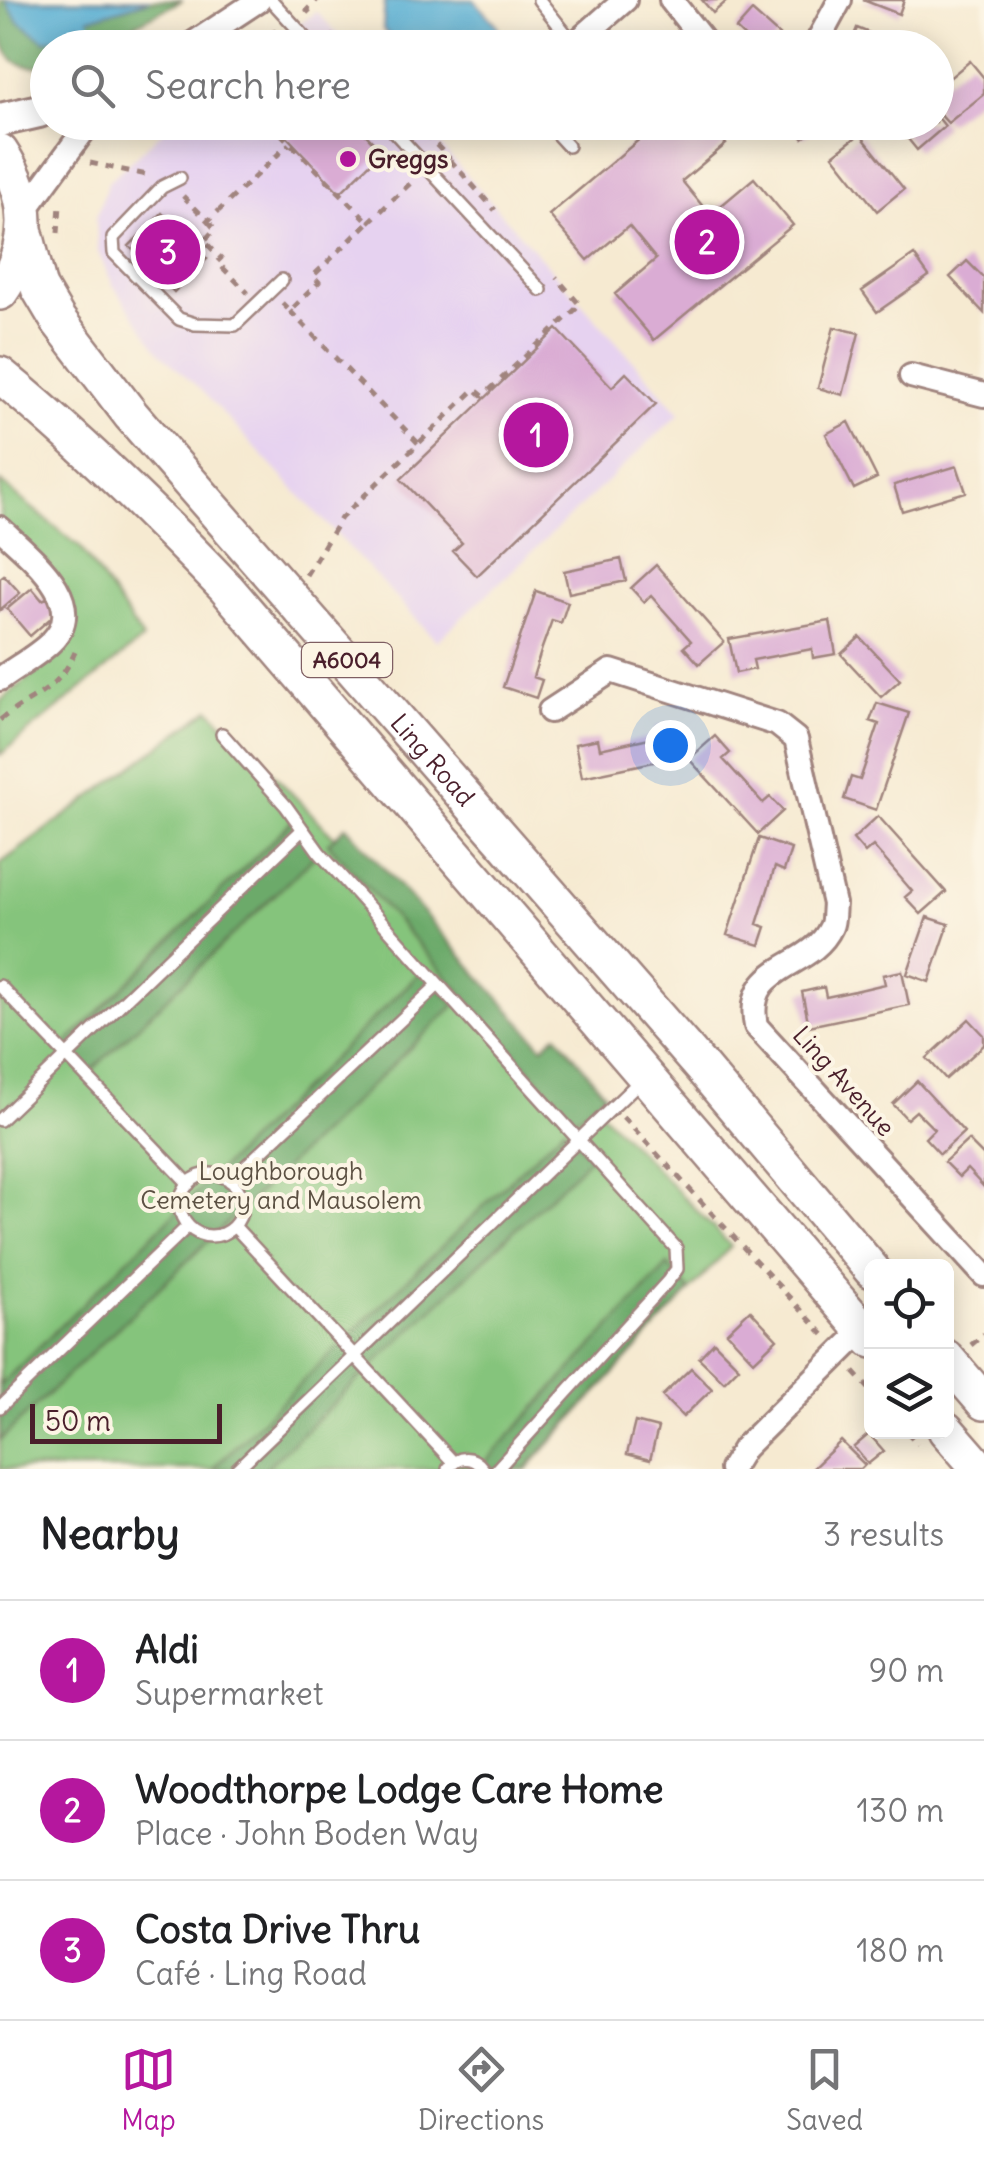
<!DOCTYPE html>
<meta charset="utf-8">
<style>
body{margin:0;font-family:Delius,sans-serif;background:#f6f6f6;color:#202124}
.controls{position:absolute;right:30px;bottom:30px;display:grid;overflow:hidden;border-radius:15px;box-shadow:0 5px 25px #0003}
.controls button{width:90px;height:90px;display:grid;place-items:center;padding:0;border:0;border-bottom:2px solid #e0e0e0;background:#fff;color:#202124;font:50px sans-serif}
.scale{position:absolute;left:30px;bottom:25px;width:192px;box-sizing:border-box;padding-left:10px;border:5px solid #4a1f2b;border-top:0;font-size:28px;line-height:35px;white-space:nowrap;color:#4a1f2b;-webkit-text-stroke:8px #fcf5e5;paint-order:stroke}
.you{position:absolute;left:670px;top:745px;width:35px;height:35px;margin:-25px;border:8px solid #fff;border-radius:50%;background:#1a73e8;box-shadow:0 0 0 15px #1a73e833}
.badge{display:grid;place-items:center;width:65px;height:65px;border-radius:50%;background:#b5179e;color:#fff;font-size:32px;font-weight:700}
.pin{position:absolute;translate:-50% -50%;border:5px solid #fff;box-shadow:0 2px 10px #0006}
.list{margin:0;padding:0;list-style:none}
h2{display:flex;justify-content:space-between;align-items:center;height:130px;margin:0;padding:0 40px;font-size:42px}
h2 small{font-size:32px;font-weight:400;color:#757577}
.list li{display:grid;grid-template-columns:65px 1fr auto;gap:30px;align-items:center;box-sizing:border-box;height:140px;padding:0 40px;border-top:2px solid #e0e0e0}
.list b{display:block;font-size:38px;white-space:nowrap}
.list p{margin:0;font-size:32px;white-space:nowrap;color:#757577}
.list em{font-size:32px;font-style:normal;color:#757577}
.icon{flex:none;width:55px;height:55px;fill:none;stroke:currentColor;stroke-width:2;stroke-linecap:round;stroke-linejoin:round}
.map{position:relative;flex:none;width:984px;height:1469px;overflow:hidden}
.search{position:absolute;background:#fff;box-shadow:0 5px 25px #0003;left:30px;right:30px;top:30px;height:110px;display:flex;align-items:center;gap:25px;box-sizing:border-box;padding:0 35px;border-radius:55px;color:#757577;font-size:38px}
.sheet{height:550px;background:#fff}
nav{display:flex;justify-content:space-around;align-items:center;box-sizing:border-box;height:140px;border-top:2px solid #e0e0e0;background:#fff;font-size:28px;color:#757577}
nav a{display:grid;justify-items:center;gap:5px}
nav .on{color:#b5179e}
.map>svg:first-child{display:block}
.built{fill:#e6d2f0}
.green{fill:#85c47b;stroke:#687253;stroke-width:2.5}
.forest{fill:#6caa6b;stroke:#5b644b;stroke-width:2.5}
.water{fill:#56aed3;stroke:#50667f;stroke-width:2.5}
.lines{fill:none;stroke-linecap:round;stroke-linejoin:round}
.stream{stroke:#56aed3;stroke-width:8}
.building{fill:#daacd4}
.lane-casing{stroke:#a0847e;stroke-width:16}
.street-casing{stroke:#a0847e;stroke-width:28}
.secondary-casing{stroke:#a0847e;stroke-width:38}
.primary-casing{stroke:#a0847e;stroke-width:40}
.path{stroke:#a0847e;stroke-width:5;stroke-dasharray:8 8;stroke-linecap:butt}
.lane{stroke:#fff;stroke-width:11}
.street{stroke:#fff;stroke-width:22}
.secondary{stroke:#fff;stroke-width:32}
.primary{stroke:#fff;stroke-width:35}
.poi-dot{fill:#b5179e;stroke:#fcf5e5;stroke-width:4}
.labels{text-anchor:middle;stroke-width:8;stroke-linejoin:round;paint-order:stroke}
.shield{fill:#fcf5e5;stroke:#7f5f63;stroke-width:2.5}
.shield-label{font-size:22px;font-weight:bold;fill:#4a1f2b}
.poi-label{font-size:25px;font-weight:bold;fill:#4a1f2b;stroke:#fcf5e5;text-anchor:start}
.street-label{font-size:25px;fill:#4a1f2b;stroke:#fcf5e5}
.park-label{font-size:25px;fill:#5c5143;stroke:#fcf5e5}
</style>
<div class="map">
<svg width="984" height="1469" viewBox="0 0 984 1469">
<rect width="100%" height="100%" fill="#fcf5e5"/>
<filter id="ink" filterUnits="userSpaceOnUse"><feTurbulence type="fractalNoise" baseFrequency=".01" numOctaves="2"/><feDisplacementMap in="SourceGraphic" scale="20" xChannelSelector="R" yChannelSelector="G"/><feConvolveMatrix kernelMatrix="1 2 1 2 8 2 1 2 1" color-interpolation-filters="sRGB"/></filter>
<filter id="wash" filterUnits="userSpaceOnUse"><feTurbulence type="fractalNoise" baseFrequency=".0048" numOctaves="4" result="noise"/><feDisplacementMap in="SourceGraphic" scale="40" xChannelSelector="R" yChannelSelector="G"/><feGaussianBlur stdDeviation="2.25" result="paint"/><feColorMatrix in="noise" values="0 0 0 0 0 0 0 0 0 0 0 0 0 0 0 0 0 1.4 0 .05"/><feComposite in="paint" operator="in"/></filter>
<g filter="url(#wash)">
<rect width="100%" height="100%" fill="#f6ead1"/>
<!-- built -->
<path class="built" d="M317,12L350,47L265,48Z
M172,123H420L680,413L437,641L198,387L161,354L113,285L98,252L96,218L108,182Z"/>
<!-- green -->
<path class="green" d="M0,482L80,547L143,639L0,755V701L34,674L64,616L0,528Z
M210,709L731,1246L527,1469H0V864Z"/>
<!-- forest -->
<path class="forest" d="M0,0H183L91,47L48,48L47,65C0,74 0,37 0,0Z
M295,818L319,852L86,1076L61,1049Z
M346,826L543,1047L557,1034L605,1094L574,1119L328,843Z
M423,970L455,1005L0,1440V1385Z
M564,1128L591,1157L265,1469H212Z
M668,1265L690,1291L525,1469H479Z"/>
<!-- water -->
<path class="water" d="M5,0H150L84,20L66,35L45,41L18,21Z
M385,0H474L498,26L496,43L500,47H399L383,29Z"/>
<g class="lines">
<!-- stream -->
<path class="stream" d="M84,20L99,44"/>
</g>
<g id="blocks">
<!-- building -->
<path class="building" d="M702,0H728L713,13Z
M863,0H904L899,14Z
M752,11L779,35L768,48H756L736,29Z
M857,28L879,37L875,48H849Z
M970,61L984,78V94L948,123L936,110V89Z
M936,115L945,126L917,150L896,124L936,122Z
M273,122H354L382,152L340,193Z
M660,122H708L726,144L682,181L710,215L754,178L793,225L654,340L615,294L656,259L629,226L588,260L549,215Z
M791,122H824L803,138Z
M860,134L904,189L877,211L833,155Z
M162,213L207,259L174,292L129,246Z
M914,255L929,276L877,312L862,291Z
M967,261L984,278V313L950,277Z
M834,327L859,333L843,395L818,388Z
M557,329L612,387L626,373L656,404L477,576L453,551L462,543L401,479Z
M849,422L877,478L854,489L826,434Z
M957,466L966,492L902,511L894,485Z
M621,559L626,581L569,593L564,571Z
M656,565L724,642L699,664L684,647L691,641L651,596L644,602L631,588Z
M4,575L20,593L0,610V578Z
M32,588L42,600L47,598L59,611L30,636L7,609Z
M536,591L568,602L561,623L552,620L542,648L533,677L542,680L536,698L503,687Z
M830,621L836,654L813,658L812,649L753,660L755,669L736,673L729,639Z
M860,637L900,680L881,697L841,654Z
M877,703L909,713L876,810L844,799L851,777L860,780L879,724L870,721Z
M675,723L682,756L582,777L575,744L598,739L600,749L658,736L656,727Z
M715,736L730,753L723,759L763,803L770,797L783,811L758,834L689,759Z
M878,816L946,892L921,914L905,897L912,891L893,869L873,846L865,853L853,839Z
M759,838L791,849L784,871L775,867L757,924L766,927L760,945L727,935Z
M927,917L949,924L929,982L907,974Z
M902,971L909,1005L809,1026L802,992L824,987L826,997L855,991L885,984L883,975Z
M969,1019L984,1035V1045L946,1079L927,1058Z
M917,1081L964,1132L940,1154L925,1138L934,1129L916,1111L907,1119L893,1104Z
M968,1140L984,1156V1187L967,1169L959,1177L944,1162Z
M750,1310L777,1339L754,1361L727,1332Z
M714,1342L739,1367L724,1382L699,1358Z
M691,1368L712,1389L683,1417L662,1396Z
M635,1422L658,1428L650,1460L627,1454Z
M869,1434L884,1451L868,1464L854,1447Z
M841,1441L865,1465L861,1469H812Z"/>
</g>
</g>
<g filter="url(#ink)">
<use href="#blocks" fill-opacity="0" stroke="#a0847e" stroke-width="2.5"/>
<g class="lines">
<defs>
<path id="lane" d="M271,0L315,48
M539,0L574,44
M385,122L541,290
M546,122L568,146
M180,178L162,187L113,238L114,253L179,319L195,324L235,325L282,280
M222,734L286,806L319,852L676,1248L677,1269L667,1282L497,1469
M0,986L189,1184
M0,1120L301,831
M180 1205a31 31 0 1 1 62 0a31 31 0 1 1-62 0Z
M230,1181L437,986
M234,1226L453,1462
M0,1407L187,1227
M237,1469L642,1079
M448,1469C458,1455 473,1455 483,1469"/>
<path id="street" d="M671,0L709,48
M186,48L259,0
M570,48L625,0
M814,48L840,0
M25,211L90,122
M911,376L984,395
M0,528C27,554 92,602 51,642C37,656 16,667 0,679
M550,711L611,671L777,724L796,739L834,904C833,911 834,921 831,927C811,971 743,962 756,1026L984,1275
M731,1469L744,1448L863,1330"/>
<path id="secondary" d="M0,120L39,111"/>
<g id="primary">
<path d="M0,152C31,198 33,246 0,292"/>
<path id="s1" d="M25,233L39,288L58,320L131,415L702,1068L872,1270"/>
<path d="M0,375C81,441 154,513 226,588L872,1340"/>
<path d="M946,1358L984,1402"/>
<path d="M946,1430L980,1469"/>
</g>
</defs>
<!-- lane casing -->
<use href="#lane" class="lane-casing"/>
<!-- street casing -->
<use href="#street" class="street-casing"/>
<!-- secondary casing -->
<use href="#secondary" class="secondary-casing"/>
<!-- primary casing -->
<use href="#primary" class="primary-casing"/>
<!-- path -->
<path class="path" d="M310,13L307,10L317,0
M331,35L343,48
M240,48L276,31
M269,122L369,222L313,276L319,282L290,311L281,302
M414,122L450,159
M111,135L122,122
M450,160L495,210
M90,163L147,175
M183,196L208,221L289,144
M208,221L215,229L204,241L221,258L217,262L248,293
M369,222L414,180
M58,233L60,205
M290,311L418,443
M306,575L341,518L475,389L483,396L580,305L556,277
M0,720C31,695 57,694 75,652
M623,1117L826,1337
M971,1345L984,1334
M854,1372L872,1392
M907,1432L918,1444"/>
<!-- lane -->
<use href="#lane" class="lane"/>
<!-- street -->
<use href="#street" class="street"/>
<!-- secondary -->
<use href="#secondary" class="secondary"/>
<!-- primary -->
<use href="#primary" class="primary"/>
</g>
</g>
<!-- markers -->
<circle class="poi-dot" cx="348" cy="159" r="10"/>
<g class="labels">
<!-- shield labels -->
<rect class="shield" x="302" y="643" width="90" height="34" rx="8"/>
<g class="shield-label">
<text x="347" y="668">A6004</text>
</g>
<!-- poi labels -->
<g class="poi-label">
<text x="368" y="168">Greggs</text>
</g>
<!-- street labels -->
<g class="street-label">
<text dy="9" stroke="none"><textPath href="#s1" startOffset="672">Ling Road</textPath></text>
<text transform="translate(844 1081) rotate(48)" y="9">Ling Avenue</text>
</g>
<!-- park labels -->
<g class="park-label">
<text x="281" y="1180">Loughborough<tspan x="281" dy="29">Cemetery and Mausolem</tspan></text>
</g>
</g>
</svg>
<div class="controls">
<button><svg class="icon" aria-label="locate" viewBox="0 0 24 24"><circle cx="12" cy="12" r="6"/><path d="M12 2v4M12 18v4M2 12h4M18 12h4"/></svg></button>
<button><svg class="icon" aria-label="layers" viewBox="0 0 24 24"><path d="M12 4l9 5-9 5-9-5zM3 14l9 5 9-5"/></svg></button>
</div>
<div class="scale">50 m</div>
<div class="you"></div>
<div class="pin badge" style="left:536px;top:435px">1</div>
<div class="pin badge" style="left:707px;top:242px">2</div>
<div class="pin badge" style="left:168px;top:252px">3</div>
<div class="search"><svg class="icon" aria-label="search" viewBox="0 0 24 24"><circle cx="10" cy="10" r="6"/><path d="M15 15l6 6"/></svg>Search here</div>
</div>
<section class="sheet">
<h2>Nearby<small>3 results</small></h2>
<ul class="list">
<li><span class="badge">1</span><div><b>Aldi</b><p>Supermarket</p></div><em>90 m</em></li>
<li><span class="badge">2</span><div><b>Woodthorpe Lodge Care Home</b><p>Place · John Boden Way</p></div><em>130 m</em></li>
<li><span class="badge">3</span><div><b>Costa Drive Thru</b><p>Café · Ling Road</p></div><em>180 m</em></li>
</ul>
</section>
<nav>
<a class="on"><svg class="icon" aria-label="map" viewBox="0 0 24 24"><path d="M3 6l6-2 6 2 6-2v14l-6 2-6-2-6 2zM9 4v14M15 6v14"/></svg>Map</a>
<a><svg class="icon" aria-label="directions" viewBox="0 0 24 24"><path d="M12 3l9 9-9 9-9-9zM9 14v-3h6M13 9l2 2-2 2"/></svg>Directions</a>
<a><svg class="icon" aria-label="saved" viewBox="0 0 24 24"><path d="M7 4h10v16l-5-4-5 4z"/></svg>Saved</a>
</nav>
